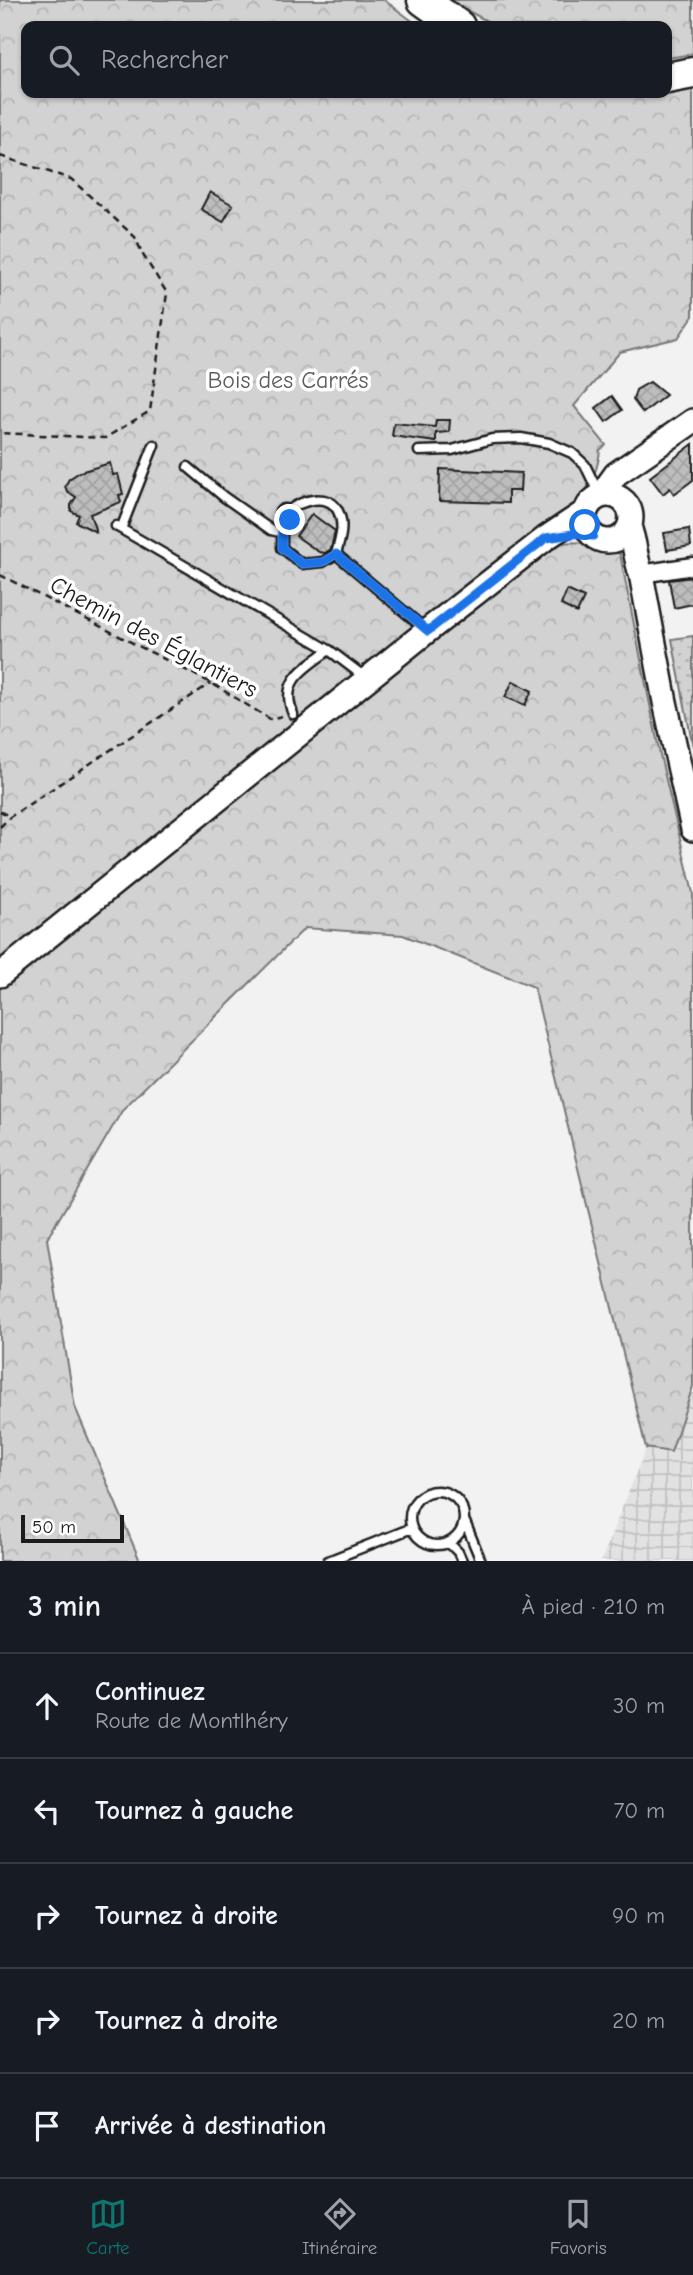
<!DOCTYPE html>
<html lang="fr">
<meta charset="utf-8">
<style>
body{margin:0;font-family:"Comic Neue",sans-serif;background:#20242c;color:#f1f3f6}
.scale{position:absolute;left:21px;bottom:18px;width:103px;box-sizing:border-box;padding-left:7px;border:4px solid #1c1c1c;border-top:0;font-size:19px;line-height:24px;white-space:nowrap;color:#1c1c1c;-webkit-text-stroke:5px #fff;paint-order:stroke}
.stop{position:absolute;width:21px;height:21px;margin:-16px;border:5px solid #1a73e8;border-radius:50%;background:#fff}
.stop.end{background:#1a73e8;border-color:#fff;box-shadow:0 2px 7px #0008}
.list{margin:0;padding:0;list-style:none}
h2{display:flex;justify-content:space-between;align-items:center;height:91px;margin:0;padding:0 28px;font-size:30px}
h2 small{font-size:23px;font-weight:400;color:#9ea1a6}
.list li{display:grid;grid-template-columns:46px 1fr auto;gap:21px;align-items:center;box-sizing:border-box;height:105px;padding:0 28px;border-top:2px solid #363941}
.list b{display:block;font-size:26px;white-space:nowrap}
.list p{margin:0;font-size:23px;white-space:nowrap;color:#9ea1a6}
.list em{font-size:23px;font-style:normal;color:#9ea1a6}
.icon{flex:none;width:38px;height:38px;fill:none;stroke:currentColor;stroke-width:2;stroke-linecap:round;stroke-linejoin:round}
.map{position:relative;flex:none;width:693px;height:1561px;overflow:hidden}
.search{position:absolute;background:#171b24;box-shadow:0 2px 5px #0004;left:21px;right:21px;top:21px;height:77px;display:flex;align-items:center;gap:18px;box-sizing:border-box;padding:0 24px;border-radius:14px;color:#9ea1a6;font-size:26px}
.sheet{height:616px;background:#171b24}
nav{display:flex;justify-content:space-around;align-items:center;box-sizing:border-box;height:98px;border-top:2px solid #363941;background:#171b24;font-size:19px;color:#9ea1a6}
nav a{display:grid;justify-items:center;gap:4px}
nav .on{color:#0f766e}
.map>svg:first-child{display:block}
.industrial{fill:url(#industrial-grid)}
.grass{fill:url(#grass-dots);stroke:#777;stroke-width:2}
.forest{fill:url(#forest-crowns);stroke:#777;stroke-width:2}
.building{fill:url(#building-cross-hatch);stroke:#1c1c1c;stroke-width:2}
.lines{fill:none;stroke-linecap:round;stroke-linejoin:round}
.lane-casing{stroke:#1c1c1c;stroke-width:13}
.street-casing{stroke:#1c1c1c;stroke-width:21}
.secondary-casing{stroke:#1c1c1c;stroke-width:28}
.highway-casing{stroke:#1c1c1c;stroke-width:35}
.path{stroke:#1c1c1c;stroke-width:2.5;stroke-dasharray:7 5;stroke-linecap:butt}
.lane{stroke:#fff;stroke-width:8}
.street{stroke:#fff;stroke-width:16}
.secondary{stroke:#fff;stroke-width:23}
.highway{stroke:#fff;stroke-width:30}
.route{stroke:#1a73e8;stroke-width:9}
.labels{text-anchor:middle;stroke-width:7;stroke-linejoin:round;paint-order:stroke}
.park-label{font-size:24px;fill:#5c5c5c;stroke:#fff}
.street-label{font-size:24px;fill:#1c1c1c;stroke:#fff}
</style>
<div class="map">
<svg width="693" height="1561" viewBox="0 0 693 1561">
<defs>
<pattern id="industrial-grid" width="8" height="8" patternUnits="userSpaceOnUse" patternTransform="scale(1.75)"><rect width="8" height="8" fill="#e2e2e2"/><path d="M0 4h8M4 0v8" fill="none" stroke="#c1c1c1"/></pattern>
<pattern id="grass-dots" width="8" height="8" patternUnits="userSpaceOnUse" patternTransform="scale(1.75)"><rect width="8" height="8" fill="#d2d2d2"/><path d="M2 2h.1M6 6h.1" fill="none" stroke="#b4b4b4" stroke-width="1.8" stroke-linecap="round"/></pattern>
<pattern id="forest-crowns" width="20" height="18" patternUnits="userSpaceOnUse" patternTransform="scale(1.75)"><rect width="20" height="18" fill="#d2d2d2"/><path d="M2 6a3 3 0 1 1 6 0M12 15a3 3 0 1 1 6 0" fill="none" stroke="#b4b4b4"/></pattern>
<pattern id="building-cross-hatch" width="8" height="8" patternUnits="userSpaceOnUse" patternTransform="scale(1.75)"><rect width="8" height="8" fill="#bdbdbd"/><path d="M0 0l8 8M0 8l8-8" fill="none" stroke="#a2a2a2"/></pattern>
</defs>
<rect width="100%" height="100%" fill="#f2f2f2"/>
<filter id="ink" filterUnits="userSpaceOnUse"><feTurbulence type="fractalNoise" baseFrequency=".0143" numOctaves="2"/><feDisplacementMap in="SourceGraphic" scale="14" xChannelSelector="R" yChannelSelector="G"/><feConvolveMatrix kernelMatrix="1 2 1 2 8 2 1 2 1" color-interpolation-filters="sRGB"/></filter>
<g filter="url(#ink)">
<!-- industrial -->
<path class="industrial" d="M693,1386V1561H601L646,1448L671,1452Z"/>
<!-- grass -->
<path class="grass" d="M693,636V747L672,639Z"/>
<!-- forest -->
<path class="forest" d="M0,0H384L419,26H26V93H609C636,96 668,95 693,88V316L678,338L620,352L574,406L606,445L600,450C596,490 572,508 542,531L550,545C576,538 596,545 620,554L660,755L693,893V1386L671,1452L646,1448L534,987L403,935L305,928L123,1109L47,1239L75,1407L140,1561H0Z
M448,0H693V54L667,58V26H496Z"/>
<!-- building -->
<path class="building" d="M210,192L233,205L223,222L201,209Z
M650,382L666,395L643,413L633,400L636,390Z
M612,396L622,410L606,422L596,408Z
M436,420H450L449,432L436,433V442L392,436L394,423L435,427Z
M693,444V480L674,494L670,488L663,494L650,477Z
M110,463L113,475L118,474L123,494L119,495L121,502L90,514L96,532L76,522L79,515L71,511V505L76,497L67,491L65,486L69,479L80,472Z
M440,469L521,473L520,491H508V503L439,501Z
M312,514L335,531L331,549L325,553L319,552L296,536Z
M689,529L691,546L667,550L664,533Z
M693,577V604L674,608L669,580Z
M567,590L584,598L577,613L561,605Z
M513,681L532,691L525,705L505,697Z"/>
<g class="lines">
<defs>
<path id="lane" d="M419,451L452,450L492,439L521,438L549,443L572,453L585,465L600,496
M188,467L224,497L271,530L280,532
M279 515a6 6 0 1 1 12 0a6 6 0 1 1-12 0Z
M282,521V548L302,564L323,562L336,554C340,540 345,525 338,511C329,492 300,500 289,511
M116,526L329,650L366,678
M121,529L154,445
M336,554L425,629
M293,714C279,680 305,668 329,650
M410 1518a27 27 0 1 1 54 0a27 27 0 1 1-54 0Z
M465,1522L481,1561
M449,1543L458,1552L462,1561
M328,1561L412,1528"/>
<path id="street" d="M641,574L693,566"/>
<path id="secondary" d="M585 518a23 23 0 1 1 46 0a23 23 0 1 1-46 0Z
M607,495L608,485L616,474L693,421
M629,527C635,542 635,557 641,574L665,702L693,829
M0,975L427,631L546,538L585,512"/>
<path id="highway" d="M423,0L459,26
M667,78L693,73"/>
</defs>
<!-- lane casing -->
<use href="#lane" class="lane-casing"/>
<!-- street casing -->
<use href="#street" class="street-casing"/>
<!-- secondary casing -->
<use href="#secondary" class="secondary-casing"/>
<!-- highway casing -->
<use href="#highway" class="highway-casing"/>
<!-- path -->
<path class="path" d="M0,156L71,179L135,237L143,255L167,293L150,411L105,438L0,433
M0,575L211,683L270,719L282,716
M0,811L9,816
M0,827L10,817L211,683"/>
<!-- lane -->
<use href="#lane" class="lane"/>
<!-- street -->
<use href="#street" class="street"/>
<!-- secondary -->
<use href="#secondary" class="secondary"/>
<!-- highway -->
<use href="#highway" class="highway"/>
</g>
</g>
<g class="lines" filter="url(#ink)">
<!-- route -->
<path class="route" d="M290,520L282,521V548L302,564L323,562L336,554L428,631L546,538L580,533L593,536L585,525"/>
</g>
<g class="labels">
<!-- park labels -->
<g class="park-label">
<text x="288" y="388">Bois des Carrés</text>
</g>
<!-- street labels -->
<g class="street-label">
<text transform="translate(154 637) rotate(28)" y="8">Chemin des Églantiers</text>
</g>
</g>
</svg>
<div class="scale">50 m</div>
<div class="stop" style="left:585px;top:525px"></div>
<div class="stop end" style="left:290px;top:520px"></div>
<div class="search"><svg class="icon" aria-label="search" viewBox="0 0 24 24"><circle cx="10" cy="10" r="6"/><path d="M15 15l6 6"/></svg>Rechercher</div>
</div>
<section class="sheet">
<h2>3 min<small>À pied · 210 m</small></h2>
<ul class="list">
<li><svg class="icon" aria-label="ahead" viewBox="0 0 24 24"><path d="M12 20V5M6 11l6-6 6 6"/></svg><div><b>Continuez</b><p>Route de Montlhéry</p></div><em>30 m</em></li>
<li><svg class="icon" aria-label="left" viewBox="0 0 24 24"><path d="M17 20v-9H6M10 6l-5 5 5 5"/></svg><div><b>Tournez à gauche</b></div><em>70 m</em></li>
<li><svg class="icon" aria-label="right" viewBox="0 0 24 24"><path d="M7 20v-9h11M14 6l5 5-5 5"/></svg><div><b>Tournez à droite</b></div><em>90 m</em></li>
<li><svg class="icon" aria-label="right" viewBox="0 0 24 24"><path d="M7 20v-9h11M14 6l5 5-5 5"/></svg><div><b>Tournez à droite</b></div><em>20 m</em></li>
<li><svg class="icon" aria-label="arrive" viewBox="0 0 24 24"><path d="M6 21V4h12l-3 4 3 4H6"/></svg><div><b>Arrivée à destination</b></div></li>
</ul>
</section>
<nav>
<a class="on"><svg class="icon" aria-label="map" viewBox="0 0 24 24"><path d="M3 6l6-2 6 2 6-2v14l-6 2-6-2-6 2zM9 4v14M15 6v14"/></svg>Carte</a>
<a><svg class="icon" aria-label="directions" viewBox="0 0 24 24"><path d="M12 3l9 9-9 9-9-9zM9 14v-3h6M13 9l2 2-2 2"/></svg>Itinéraire</a>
<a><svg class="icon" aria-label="saved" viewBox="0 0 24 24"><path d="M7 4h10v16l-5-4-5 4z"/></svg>Favoris</a>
</nav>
